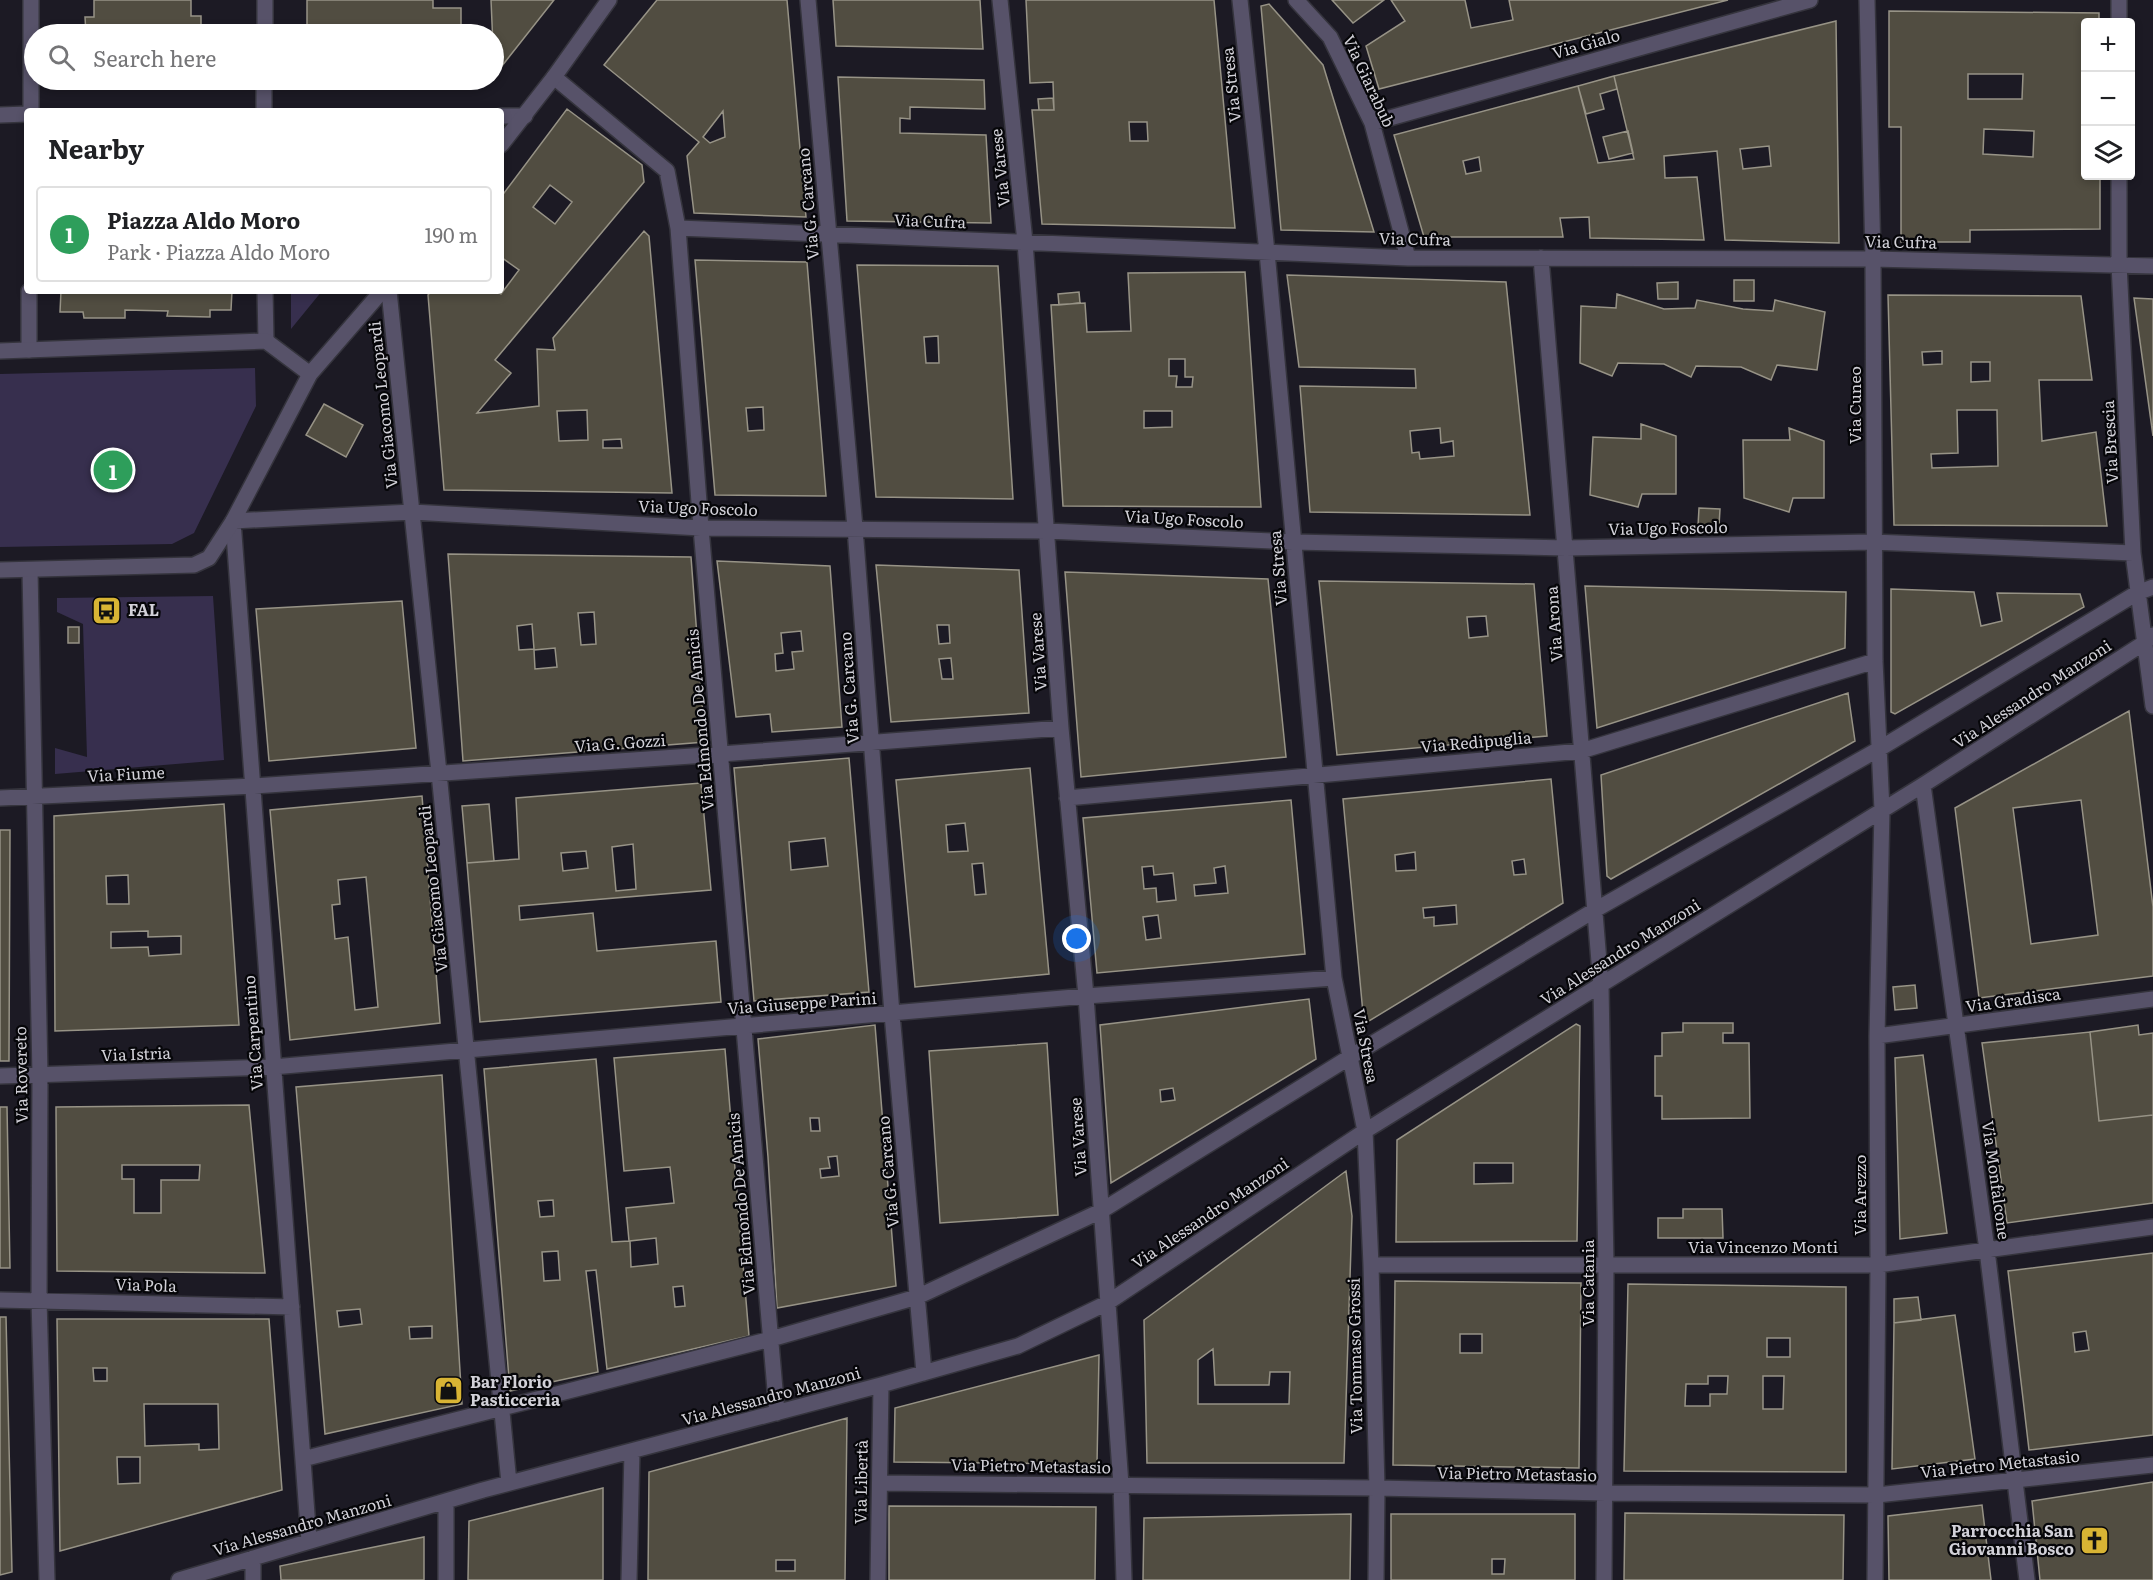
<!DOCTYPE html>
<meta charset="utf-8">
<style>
body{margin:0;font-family:Literata,serif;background:#f2f2f2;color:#202124}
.controls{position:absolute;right:18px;top:18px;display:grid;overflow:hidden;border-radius:6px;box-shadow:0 3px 9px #0003}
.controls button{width:54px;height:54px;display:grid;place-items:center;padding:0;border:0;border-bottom:2px solid #e0e0e0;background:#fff;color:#202124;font:30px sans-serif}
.you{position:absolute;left:1077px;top:939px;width:21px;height:21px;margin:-15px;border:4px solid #fff;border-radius:50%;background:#1a73e8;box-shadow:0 0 0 9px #1a73e833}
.badge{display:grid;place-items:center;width:39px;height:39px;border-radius:50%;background:#111827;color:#fff;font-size:20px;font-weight:700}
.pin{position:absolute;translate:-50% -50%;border:3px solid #fff;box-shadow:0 2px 6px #0006}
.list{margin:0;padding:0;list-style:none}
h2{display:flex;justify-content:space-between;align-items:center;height:78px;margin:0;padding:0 24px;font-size:26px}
h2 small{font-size:20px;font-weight:400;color:#757577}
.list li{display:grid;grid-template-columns:39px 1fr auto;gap:18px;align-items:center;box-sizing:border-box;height:96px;margin:0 12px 12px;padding:0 12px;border:2px solid #e0e0e0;border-radius:6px}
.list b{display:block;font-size:22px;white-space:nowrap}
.list p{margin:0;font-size:20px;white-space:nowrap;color:#757577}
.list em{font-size:20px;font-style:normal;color:#757577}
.icon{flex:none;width:33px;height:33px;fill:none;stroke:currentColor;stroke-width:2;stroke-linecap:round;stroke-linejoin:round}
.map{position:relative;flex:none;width:2153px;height:1580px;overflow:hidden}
.search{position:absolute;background:#fff;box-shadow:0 3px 9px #0003;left:24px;top:24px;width:480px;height:66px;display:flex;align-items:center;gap:15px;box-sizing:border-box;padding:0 21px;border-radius:33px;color:#757577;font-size:22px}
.panel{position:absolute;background:#fff;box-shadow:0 3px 9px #0003;left:24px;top:108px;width:480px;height:186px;border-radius:6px}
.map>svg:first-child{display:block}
.green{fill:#372f4e}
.building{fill:#514d41;stroke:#979386;stroke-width:1.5;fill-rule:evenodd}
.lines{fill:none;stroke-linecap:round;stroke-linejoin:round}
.minor-casing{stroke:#35343d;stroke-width:18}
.tertiary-casing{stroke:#35343d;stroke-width:18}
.minor{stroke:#575269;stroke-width:15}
.tertiary{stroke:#575269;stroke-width:15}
.labels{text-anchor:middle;stroke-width:4.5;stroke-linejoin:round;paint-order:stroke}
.street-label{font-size:16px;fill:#d2d1d8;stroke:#060609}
.poi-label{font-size:16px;font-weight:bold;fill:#d2d1d8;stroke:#060609;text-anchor:start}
</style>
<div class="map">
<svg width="2153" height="1580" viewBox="0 0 2153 1580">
<rect width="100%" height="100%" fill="#1c1a24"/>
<!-- green -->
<path class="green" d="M291,291H322L291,329Z
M255,368L256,406L194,533L172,544L0,547V374Z
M213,596L224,760L55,774V748L87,757L83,624L57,612V598Z"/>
<!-- building -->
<path class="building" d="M94,0H191V16H201V34H86L85,17H94Z
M307,0H433V8H461V34H307Z
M491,0H554L498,71L494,69Z
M657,0H787L806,217L694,213L687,156L699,142L604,65ZM723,111L725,137L710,143L703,137Z
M833,0H980L983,49L836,46Z
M1026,0H1214L1235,228L1042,224L1032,110H1054L1053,82L1030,83ZM1129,122H1147L1148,141H1130Z
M1332,0H1384L1353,23Z
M1391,0H1465L1471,28L1513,20L1509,0H1728L1379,89L1366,46L1405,21Z
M1269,4L1323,65L1374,232L1281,230L1261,6Z
M1889,11L2099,13V22H2086V176H2100V229L1970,230V242H1901V127H1889ZM1968,74H2023L2022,99H1968ZM1984,129L2034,131L2033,157L1983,154Z
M1836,21L1839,243L1725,240L1717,151L1664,156L1665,178L1697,177L1704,240L1590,238L1589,217L1560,218L1563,237H1424L1394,135L1578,86L1598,163L1634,159L1614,76ZM1769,146L1771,166L1743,169L1740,149ZM1479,157L1481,171L1466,174L1463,161Z
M1614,76L1617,89L1600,94L1604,109L1586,114L1578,86Z
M838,77L984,80L985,109L910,107V119L900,118V133L986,135L991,223L847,221Z
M1053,98L1054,110H1039L1038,99Z
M567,109L642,165L644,182L495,360L511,373L477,413L539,406L537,349L555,350L553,338L644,231L649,236L672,493L444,490L428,295L431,291H496L501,294L519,270L501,257V197ZM550,185L572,202L555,224L533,207ZM587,410L588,440L559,441L557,411ZM621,439L622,448H603V440Z
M1628,131L1633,153L1609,159L1603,137Z
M695,260L807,262L826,496L715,495ZM763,407L764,430L748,431L746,408Z
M857,265L998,266L1013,499L876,497ZM938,336L939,363H926L924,337Z
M1245,272L1261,507L1063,506L1051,305L1085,303L1087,332L1131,331L1128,273ZM1169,359H1185V377H1193L1192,387H1176L1177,376H1169ZM1144,411H1172V427L1144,428Z
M1287,275L1506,282L1530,515L1310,512L1300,386L1416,388L1415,369L1299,367ZM1440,428L1441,443L1453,441L1454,456L1420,459L1419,452L1412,453L1410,431Z
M1734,280H1754V301H1734Z
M1678,282V299H1658L1657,283Z
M61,291H232L231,310H210V317L167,316L168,311L125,310V318H84L83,312H60Z
M1079,292L1080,303L1059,305L1058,294Z
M1617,294L1664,309L1695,308L1697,300L1743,309L1773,311L1775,300L1825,312L1817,370L1777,365L1771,380L1741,367L1696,366L1691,377L1664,364L1618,363L1612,376L1580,363L1581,306L1616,308Z
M1888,295L2081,296L2092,380H2039L2042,441L2096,432L2107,526L1894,525ZM1942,351V364L1923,365L1922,352ZM1971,362H1990V381L1971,382ZM1957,410H1997L1998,466L1932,468L1931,454L1958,453Z
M2134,298L2153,299V436Z
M324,404L363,425L346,457L306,435Z
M1641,424L1676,436V494H1642L1638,507L1590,495L1593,437L1641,439Z
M1789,428L1824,441V498H1793L1789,512L1744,498L1743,440H1790Z
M1699,508L1720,509L1719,526H1698Z
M448,554L691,557L705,742L463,761ZM594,612L596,644L581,645L578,613ZM532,624L534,649L519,650L517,626ZM555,648L557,667L535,669L534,650Z
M717,561L830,566L842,727L772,732L770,714L736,717ZM801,631L803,651L792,652L794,669L776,671L775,654L783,653L781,633Z
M876,565L1019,570L1029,713L891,722ZM937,625H949L950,643L939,644ZM951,658L953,679H942L939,659Z
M1065,572L1268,579L1286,757L1081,777Z
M1319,581L1534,584L1547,736L1337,755ZM1486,616L1488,636L1469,638L1467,617Z
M1585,586L1846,592L1845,648L1597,728Z
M1891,589L1974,592L1981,626L2002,621L1997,593L2080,594L2084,607L1895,714L1891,712Z
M402,601L416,748L269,761L256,609Z
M68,627H79V643H68Z
M1848,693L1855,741L1611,879L1607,876L1601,775Z
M2129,711L2153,907V976L1979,998L1955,808ZM2081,800L2098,935L2031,944L2013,808Z
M849,758L869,992L754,1001L734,768ZM825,838L828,866L791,870L789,842Z
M1030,768L1049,974L915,987L896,780ZM965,823L968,851L948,852L946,825ZM983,863L986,894L975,895L972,864Z
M1551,779L1563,903L1364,1024L1343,799ZM1415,852L1416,870L1396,871L1395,855ZM1524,859L1526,874L1514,875L1512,861ZM1456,905L1457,924L1434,926V917L1424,918L1423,908Z
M701,783L711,890L519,906L520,920L593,913L597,951L716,941L721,1002L480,1022L467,863L519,859L516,798ZM633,844L636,889L616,891L612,847ZM586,851L588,868L563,871L561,853Z
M422,796L440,1023L290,1040L270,810ZM366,877L378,1007L355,1010L348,937L335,939L332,905L340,904L338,880Z
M1291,800L1305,954L1097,973L1083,818ZM1153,866L1154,875L1173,873L1176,900L1157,902L1156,888L1144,889L1142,867ZM1225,866L1228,893L1195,896L1194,885L1216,883L1214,868ZM1158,915L1161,938L1146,940L1143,917Z
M224,804L239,1025L55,1031L54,816ZM128,875L129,904H107L106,876ZM148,931V937L181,936V954L149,956L148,947L111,948V932Z
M489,804L494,861L467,863L462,806Z
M0,830H10L9,1061H0Z
M1915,985L1917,1008L1895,1010L1893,987Z
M1309,999L1316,1059L1111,1183L1100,1025ZM1173,1088L1175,1100L1161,1102L1160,1090Z
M1683,1023H1733V1033H1723V1043H1749L1750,1118L1662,1119V1096H1655V1056H1662V1033L1683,1032Z
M1576,1024L1580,1026L1577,1241L1396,1242L1397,1140ZM1474,1163H1513V1183L1474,1184Z
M875,1025L896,1286L777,1308L768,1157L758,1039ZM810,1118H819L820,1131H811ZM837,1156L839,1176L821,1178L820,1169L830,1168L828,1157Z
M2138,1025L2139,1035L2153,1033V1115L2099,1121L2090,1032Z
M2090,1032L2099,1121L2153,1115V1203L2007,1223L1982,1043Z
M1047,1043L1058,1215L940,1223L929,1051Z
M725,1049L749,1336L607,1369L596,1270L586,1271L598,1372L510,1391L484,1069L596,1059L612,1242L629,1241L626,1208L674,1203L670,1167L624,1171L614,1058ZM553,1200L554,1216L540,1217L538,1201ZM656,1238L658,1264L631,1267L630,1241ZM558,1251L560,1280L544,1281L542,1252ZM683,1286L685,1306L675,1307L673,1287Z
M1923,1055L1947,1233L1900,1239L1895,1058Z
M442,1075L462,1404L325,1434L296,1087ZM360,1309L362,1324L339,1327L337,1311ZM432,1326V1338L410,1339L409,1327Z
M249,1105L265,1273L57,1271L56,1107ZM122,1165H200L199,1180H161V1213H134V1179H122Z
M0,1107H7L10,1268H0Z
M1346,1171L1352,1216L1344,1463H1147L1144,1320ZM1213,1349L1215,1385H1269L1270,1372H1290L1289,1404H1198V1360Z
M1683,1209H1722L1723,1238H1658V1218H1683Z
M2153,1253V1435L2029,1450L2008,1271ZM2086,1331L2089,1350L2075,1352L2073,1333Z
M1395,1281L1581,1283L1579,1468L1393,1465ZM1460,1334H1482V1353H1460Z
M1628,1284L1846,1287V1472L1624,1471ZM1767,1338H1790V1357H1767ZM1708,1376H1728L1727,1394H1710V1406H1685L1686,1384H1708ZM1763,1376H1784L1783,1409H1763Z
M1918,1297L1921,1320L1894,1323V1299Z
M1955,1315L1975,1459L1892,1469L1894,1323Z
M0,1317H6L12,1572L0,1575Z
M57,1319H269L282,1490L60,1551ZM93,1368H107V1381H94ZM144,1404H218L219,1449L199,1450V1444L145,1446ZM117,1457H140V1483L118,1484Z
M1099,1355L1097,1464L894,1462L895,1408Z
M847,1418L845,1580H648L649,1472ZM776,1560H795V1571H776Z
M2153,1482V1580H2040L2032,1501Z
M603,1488V1580H468L469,1521Z
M1982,1505L1991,1580H1889L1888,1516Z
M889,1506L1096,1507L1095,1580H889Z
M1625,1513L1844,1515L1843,1580H1624Z
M1351,1514L1350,1580H1143L1144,1518Z
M1391,1514H1575V1580H1391ZM1492,1559H1505L1504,1574H1492Z
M424,1537V1580H281L280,1566Z"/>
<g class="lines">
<defs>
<path id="minor" d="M808,0L855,528L892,1014L924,1373
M1000,0L1025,242L1061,728L1086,996L1121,1485L1124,1580
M1240,0L1267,252L1334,978L1365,1131L1371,1265L1377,1488L1376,1580
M1296,0L1330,37L1372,123L1408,258
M1867,0L1873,259L1875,661L1882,810L1877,1036L1878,1265L1875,1580
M2119,22V0
M265,34V0
M554,77L667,171L678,228L701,528L777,1413
M31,111V0
M264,111V80
M0,115L27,114
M501,116H525
M1372,123L1810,0
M2119,176V264L2133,553L2153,706
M678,228L1408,258L1873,259L2153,266
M1541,258L1601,986L1606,1265L1604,1580
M265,291L266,341
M389,291L439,773L509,1483
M29,350V291
M30,570L40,1076L39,1300L47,1580
M1923,785L1987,1250L2027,1580
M0,798L254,786L721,754L1061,728
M1067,798L1581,751L1875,661
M1877,1036L2153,999
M0,1076L273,1067L1086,996L1334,978
M1371,1265H1878L2153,1227
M0,1300L292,1307
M303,1459L771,1339L917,1297L1101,1211L1350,1057L1595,910L1879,749L2137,593L2153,587
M880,1483L1377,1488L1606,1493L1877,1495L2153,1465
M446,1501V1580
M309,1541L233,521L412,512L701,528L1047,531L1293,542L1566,548L1873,542L2133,553
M253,1558V1580
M179,1580L483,1490L881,1385L1018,1346L1107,1303L1365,1131L1923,785L2144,643L2153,635
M629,1580L632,1451
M878,1580L881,1385"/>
<path id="tertiary" d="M501,145L554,77L609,0
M0,351L266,341L310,374
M0,570L194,565L209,558L233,521L310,374L382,291"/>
</defs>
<!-- minor casing -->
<use href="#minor" class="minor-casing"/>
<!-- tertiary casing -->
<use href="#tertiary" class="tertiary-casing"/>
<!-- minor -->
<use href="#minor" class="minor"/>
<!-- tertiary -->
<use href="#tertiary" class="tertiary"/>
</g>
<!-- icons -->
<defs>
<symbol id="bus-square" viewBox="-11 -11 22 22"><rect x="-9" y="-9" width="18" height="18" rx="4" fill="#d8b434" stroke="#060609"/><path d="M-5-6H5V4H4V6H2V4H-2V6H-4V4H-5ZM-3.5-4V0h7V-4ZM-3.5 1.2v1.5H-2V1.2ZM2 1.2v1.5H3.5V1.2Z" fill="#111"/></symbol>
<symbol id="shop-square" viewBox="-11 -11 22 22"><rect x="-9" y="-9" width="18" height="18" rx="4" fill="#d8b434" stroke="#060609"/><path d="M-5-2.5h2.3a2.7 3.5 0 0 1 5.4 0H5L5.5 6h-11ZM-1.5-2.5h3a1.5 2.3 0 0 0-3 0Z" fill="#111"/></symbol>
<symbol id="church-square" viewBox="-11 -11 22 22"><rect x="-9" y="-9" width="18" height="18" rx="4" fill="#d8b434" stroke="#060609"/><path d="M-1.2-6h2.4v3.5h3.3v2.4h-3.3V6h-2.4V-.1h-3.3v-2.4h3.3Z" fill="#111"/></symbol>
</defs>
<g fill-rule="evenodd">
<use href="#bus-square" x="90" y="594" width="33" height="33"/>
<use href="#shop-square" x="432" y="1374" width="33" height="33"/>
<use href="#church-square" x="2078" y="1524" width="33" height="33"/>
</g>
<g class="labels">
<!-- street labels -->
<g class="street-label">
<text transform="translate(1586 44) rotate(-16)" y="6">Via Gialo</text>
<text transform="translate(1369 81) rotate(65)" y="6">Via Giarabub</text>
<text transform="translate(1231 85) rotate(-96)" y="6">Via Stresa</text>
<text transform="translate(1000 168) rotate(-96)" y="6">Via Varese</text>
<text transform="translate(808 204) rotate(-95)" y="6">Via G. Carcano</text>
<text transform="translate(930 221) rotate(2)" y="6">Via Cufra</text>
<text transform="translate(1415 239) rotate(1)" y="6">Via Cufra</text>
<text transform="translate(1901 242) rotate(1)" y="6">Via Cufra</text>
<text transform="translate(383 405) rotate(-96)" y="6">Via Giacomo Leopardi</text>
<text transform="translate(1855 405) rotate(-90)" y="6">Via Cuneo</text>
<text transform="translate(2110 442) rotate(-93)" y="6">Via Brescia</text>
<text transform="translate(698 508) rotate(2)" y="6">Via Ugo Foscolo</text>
<text transform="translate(1184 519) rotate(3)" y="6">Via Ugo Foscolo</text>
<text transform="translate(1668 528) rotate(-1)" y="6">Via Ugo Foscolo</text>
<text transform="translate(1278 568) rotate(-95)" y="6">Via Stresa</text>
<text transform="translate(1554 624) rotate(-94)" y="6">Via Arona</text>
<text transform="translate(1038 652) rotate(-94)" y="6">Via Varese</text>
<text transform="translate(849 688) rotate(-94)" y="6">Via G. Carcano</text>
<text transform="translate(2032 694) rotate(-33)" y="6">Via Alessandro Manzoni</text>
<text transform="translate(700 720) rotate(-95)" y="6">Via Edmondo De Amicis</text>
<text transform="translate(1476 742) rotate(-5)" y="6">Via Redipuglia</text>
<text transform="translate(620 743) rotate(-4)" y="6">Via G. Gozzi</text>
<text transform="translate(126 774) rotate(-3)" y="6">Via Fiume</text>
<text transform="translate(433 889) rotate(-96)" y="6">Via Giacomo Leopardi</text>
<text transform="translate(1620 952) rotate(-32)" y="6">Via Alessandro Manzoni</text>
<text transform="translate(2013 1000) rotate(-8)" y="6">Via Gradisca</text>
<text transform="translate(802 1003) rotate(-4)" y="6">Via Giuseppe Parini</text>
<text transform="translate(253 1033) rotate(-94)" y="6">Via Carpentino</text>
<text transform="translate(1366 1046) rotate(79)" y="6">Via Stresa</text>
<text transform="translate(136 1054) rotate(-2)" y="6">Via Istria</text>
<text transform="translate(21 1075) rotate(-91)" y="6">Via Rovereto</text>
<text transform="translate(1078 1137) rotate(-94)" y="6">Via Varese</text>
<text transform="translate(888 1172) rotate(-95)" y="6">Via G. Carcano</text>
<text transform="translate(1996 1180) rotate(82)" y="6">Via Monfalcone</text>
<text transform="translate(1860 1195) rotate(-90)" y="6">Via Arezzo</text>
<text transform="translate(741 1204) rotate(-95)" y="6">Via Edmondo De Amicis</text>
<text transform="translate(1210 1213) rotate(-34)" y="6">Via Alessandro Manzoni</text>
<text x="1763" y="1253">Via Vincenzo Monti</text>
<text transform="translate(1588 1283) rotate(-90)" y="6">Via Catania</text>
<text transform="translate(146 1285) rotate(2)" y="6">Via Pola</text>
<text transform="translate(1355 1356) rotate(-91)" y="6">Via Tommaso Grossi</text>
<text transform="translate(771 1396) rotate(-15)" y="6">Via Alessandro Manzoni</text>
<text transform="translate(2000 1464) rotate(-6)" y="6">Via Pietro Metastasio</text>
<text transform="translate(1031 1466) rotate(1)" y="6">Via Pietro Metastasio</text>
<text transform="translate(1517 1474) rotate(1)" y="6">Via Pietro Metastasio</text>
<text transform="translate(861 1482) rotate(-89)" y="6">Via Libertà</text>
<text transform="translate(302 1525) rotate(-16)" y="6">Via Alessandro Manzoni</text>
</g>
<!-- poi labels -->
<g class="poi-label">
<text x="128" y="616">FAL</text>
<text x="470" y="1388">Bar Florio<tspan x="470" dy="18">Pasticceria</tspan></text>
<text x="2074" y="1537" text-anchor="end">Parrocchia San<tspan x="2074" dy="18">Giovanni Bosco</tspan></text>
</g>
</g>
</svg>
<div class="controls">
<button>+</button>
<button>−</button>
<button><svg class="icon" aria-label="layers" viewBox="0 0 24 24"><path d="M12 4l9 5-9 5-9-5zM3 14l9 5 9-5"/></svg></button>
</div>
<div class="you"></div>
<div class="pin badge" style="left:113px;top:470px;background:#2e9e5b">1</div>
<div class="search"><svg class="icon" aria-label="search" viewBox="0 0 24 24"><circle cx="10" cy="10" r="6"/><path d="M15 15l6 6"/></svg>Search here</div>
<section class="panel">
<h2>Nearby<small></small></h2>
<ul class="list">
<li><span class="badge" style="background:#2e9e5b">1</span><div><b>Piazza Aldo Moro</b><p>Park · Piazza Aldo Moro</p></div><em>190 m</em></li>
</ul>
</section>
</div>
